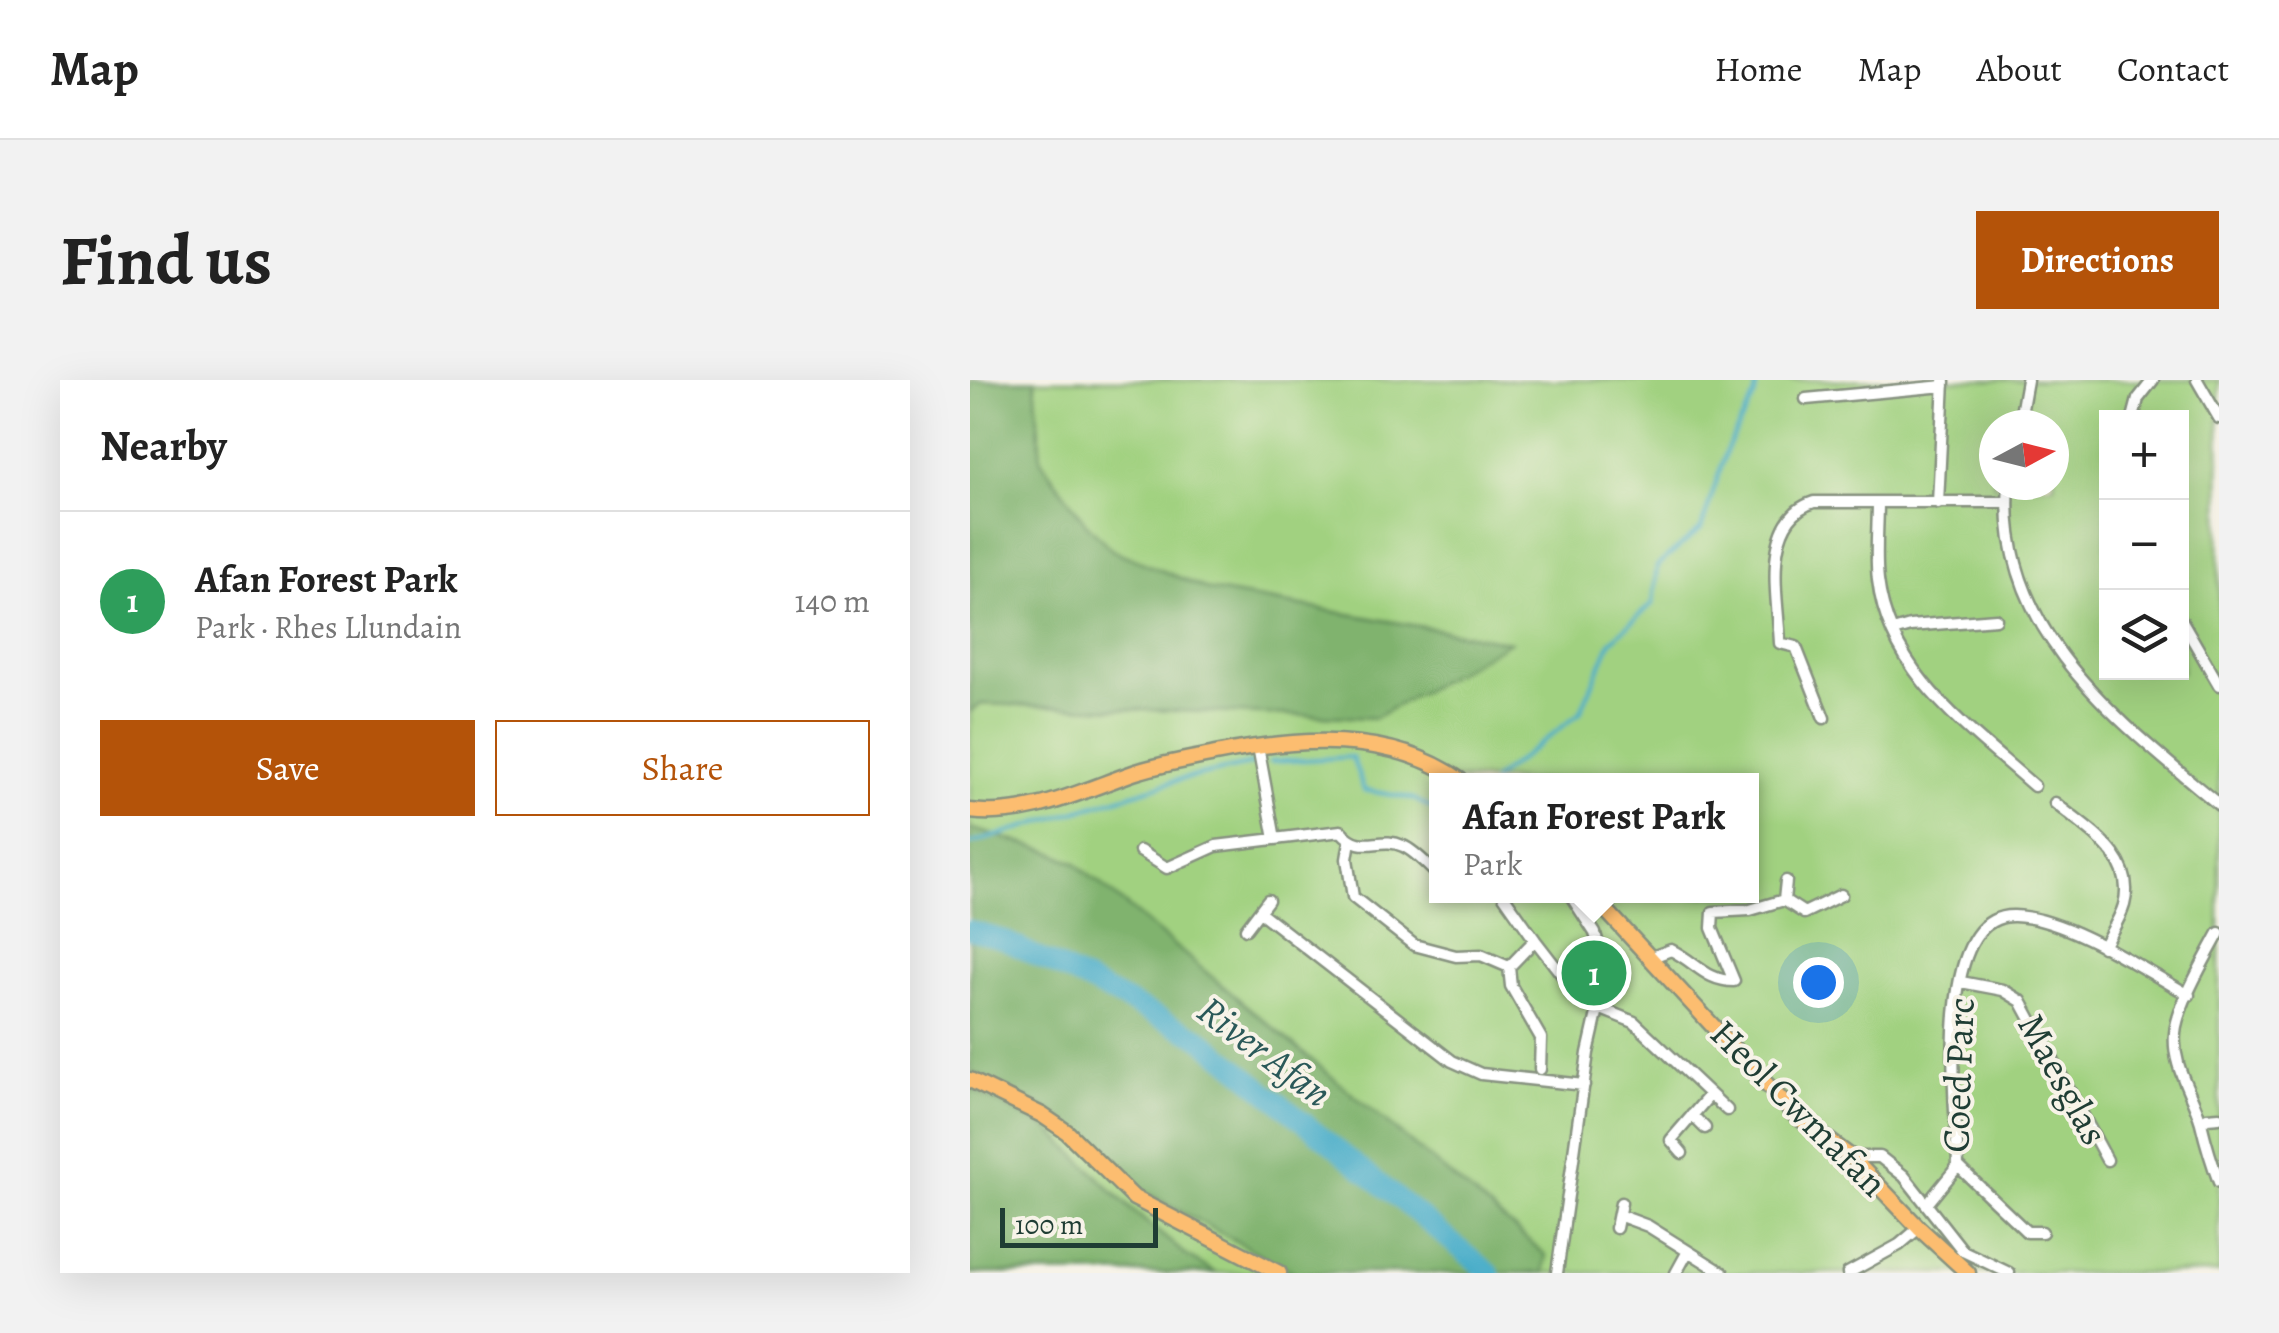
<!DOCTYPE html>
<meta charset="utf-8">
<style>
body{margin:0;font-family:Alegreya,serif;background:#f2f2f2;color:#222}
.controls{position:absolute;right:30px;top:30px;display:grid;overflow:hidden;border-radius:0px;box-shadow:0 10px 40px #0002}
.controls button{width:90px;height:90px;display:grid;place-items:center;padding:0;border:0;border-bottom:2px solid #e0e0e0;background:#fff;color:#222;font:50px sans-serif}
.compass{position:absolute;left:1009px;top:30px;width:90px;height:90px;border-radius:50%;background:#fff;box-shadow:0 10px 40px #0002;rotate:83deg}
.scale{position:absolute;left:30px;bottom:25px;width:158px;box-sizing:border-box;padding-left:10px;border:5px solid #1f3d34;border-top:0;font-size:28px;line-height:35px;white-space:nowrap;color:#1f3d34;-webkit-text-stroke:8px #f7f3e8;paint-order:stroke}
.you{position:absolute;left:848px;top:602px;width:35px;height:35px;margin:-25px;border:8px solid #fff;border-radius:50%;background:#1a73e8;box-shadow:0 0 0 15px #1a73e833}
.badge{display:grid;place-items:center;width:65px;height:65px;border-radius:50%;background:#b45309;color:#fff;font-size:32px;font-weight:700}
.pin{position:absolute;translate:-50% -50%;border:5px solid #fff;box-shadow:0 2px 10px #0006}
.popup{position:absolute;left:459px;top:393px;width:330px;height:130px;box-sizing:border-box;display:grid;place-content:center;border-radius:0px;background:#fff;filter:drop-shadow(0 2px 8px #0005);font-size:32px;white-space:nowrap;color:#767676}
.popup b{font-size:38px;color:#222}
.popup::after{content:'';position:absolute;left:50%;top:100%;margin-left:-20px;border:20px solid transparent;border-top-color:#fff}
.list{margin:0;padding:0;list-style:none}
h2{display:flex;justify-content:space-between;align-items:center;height:130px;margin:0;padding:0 40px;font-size:42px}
h2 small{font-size:32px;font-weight:400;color:#767676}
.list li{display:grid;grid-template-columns:65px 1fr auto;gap:30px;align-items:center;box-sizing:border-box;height:180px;padding:0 40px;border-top:2px solid #e0e0e0}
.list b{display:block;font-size:38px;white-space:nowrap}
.list p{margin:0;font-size:32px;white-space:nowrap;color:#767676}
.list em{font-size:32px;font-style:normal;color:#767676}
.actions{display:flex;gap:20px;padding:30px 40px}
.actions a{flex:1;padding:22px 0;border:2px solid #b45309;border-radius:0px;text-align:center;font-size:35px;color:#b45309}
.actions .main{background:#b45309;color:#fff}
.icon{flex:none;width:55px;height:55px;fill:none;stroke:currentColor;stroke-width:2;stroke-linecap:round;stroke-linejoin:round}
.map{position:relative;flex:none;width:1249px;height:893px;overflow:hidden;border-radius:0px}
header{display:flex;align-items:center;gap:60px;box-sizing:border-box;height:140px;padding:0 50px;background:#fff;border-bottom:2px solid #e0e0e0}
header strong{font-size:48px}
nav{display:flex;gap:55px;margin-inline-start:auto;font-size:35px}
.intro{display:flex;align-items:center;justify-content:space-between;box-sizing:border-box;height:240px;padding:0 60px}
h1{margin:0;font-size:70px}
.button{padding:25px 45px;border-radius:0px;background:#b45309;color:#fff;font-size:35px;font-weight:700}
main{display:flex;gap:60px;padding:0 60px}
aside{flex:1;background:#fff;border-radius:0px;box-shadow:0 10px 40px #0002}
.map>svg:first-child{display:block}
.green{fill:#a1d180;stroke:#60875a;stroke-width:2.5;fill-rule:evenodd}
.forest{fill:#80b36e;stroke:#507851;stroke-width:2.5}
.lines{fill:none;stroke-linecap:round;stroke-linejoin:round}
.stream{stroke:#49adc9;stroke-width:4}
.river{stroke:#49adc9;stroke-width:20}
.minor-casing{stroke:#879280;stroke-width:15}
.major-casing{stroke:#879280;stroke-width:19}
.minor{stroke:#fff;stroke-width:10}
.major{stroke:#fcbd6f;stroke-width:14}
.labels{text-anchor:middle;stroke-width:8;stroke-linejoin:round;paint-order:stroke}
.street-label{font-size:38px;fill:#1f3d34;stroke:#f7f3e8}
.water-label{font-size:40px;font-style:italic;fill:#2a5959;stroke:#f7f3e8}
</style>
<header>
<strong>Map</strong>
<nav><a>Home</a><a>Map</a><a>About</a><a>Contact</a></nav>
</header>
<div class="intro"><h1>Find us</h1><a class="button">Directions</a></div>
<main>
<aside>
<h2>Nearby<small></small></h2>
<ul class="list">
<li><span class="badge" style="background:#2e9e5b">1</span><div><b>Afan Forest Park</b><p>Park · Rhes Llundain</p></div><em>140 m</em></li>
</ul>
<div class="actions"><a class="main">Save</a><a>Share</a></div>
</aside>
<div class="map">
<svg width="1249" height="893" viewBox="0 0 1249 893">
<rect width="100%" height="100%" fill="#f7f3e8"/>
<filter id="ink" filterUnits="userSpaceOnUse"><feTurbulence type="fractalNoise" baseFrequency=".01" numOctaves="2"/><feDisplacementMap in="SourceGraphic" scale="20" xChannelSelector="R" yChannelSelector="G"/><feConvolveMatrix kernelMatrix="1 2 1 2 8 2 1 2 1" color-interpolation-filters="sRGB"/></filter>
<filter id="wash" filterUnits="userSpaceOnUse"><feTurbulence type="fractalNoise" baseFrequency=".0048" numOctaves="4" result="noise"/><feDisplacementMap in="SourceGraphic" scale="40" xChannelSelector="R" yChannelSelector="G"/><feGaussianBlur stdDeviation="2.25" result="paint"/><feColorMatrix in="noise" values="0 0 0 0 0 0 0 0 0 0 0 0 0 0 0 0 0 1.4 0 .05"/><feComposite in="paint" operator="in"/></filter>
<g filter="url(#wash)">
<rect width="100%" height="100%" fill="#efe6cc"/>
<!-- green -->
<path class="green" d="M0,0H1249V893H0ZM1136,38H1212V292H1136ZM1024,45H1084V105H1024ZM466,400H782V516H466Z"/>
<!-- forest -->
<path class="forest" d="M0,0H65L71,80L114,141L142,170L239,210L540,262L405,338L11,324L0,332Z
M0,448L79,471L105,483L576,875L574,893H325L158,803L104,748L80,731L0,691Z
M0,708L79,749L162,830L217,876L246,893H0Z"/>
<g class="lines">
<!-- stream -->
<path class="stream" d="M300,382L382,377L394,410L444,419L466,431
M523,400L610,333L641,261L683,223L687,186L731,149L757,69L785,15L787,0
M0,464L208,400L283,384"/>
<!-- river -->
<path class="river" d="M0,550L34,560L230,658L520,893"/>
</g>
</g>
<g filter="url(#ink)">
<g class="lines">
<defs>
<path id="minor" d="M1227,0L1249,38
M836,19L974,6
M1163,38L1168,19L1183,0
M1049,45L1057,0
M1039,105C1027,251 1149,341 1249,425
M908,122C908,147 905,175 908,200C919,294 999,348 1064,406
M968,123L974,1
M1212,241L1249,305
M923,251L940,246L1026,239
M854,338L826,267L810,263C808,219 790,139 844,122H1038
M288,366L305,459
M1085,423C1117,450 1167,476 1154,525C1150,539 1140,554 1133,567
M380,461L377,479L383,517L444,565L486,576L511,575L539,587
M170,471L197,488L246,466L371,451C392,476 409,455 433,466C445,471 457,485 466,493
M534,516L565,560L539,587L541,606L571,658L570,689
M814,520L816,501
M290,532L482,681L511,694L614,705
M276,549L298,520
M1249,553C1236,577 1207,627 1205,653C1202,688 1222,711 1231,743C1236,764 1241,781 1249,802
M565,560L596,600
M682,577L701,570C726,582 736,601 764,601L742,548L743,532L780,530L814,520L834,533L871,515
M991,602L1033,610L1051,621L1137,780
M629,628L664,642L757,730
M722,735L735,748
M1231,743L1237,738L1249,737
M712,773L701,760L739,716
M881,777H910L934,796L993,871L1039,893
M988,786L1057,852H1072
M957,824L988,786C987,736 961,534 1044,536C1096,537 1173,589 1219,615
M651,836L678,846L753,893
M646,848L651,823
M587,893L618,673L633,607V583L625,553L601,516
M706,893L717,873
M878,893L929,865L949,848"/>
<path id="major" d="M0,431C58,438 109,412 163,393C189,384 217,380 245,374C326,358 418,350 490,400
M623,516L824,734L881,777L949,848L998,893
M0,700L72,735L97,752L164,818L309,893"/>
</defs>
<!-- minor casing -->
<use href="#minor" class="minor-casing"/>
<!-- major casing -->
<use href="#major" class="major-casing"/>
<!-- minor -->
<use href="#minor" class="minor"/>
<!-- major -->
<use href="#major" class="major"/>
</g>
</g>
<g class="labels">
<!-- street labels -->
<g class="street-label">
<text transform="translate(988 695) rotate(-88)" y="13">Coed Parc</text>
<text transform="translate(1093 699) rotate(61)" y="13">Maesglas</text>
<text transform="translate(829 728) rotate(45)" y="13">Heol Cwmafan</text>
</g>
<!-- water labels -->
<g class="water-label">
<text transform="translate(295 671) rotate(37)" y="14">River Afan</text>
</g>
</g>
</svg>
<div class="controls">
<button>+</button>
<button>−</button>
<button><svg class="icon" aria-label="layers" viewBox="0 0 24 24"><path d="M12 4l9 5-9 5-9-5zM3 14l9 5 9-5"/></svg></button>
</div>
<svg class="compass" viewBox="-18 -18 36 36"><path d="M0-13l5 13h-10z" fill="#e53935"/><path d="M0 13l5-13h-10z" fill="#767676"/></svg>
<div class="scale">100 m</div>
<div class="you"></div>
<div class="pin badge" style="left:624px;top:593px;background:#2e9e5b">1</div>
<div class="popup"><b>Afan Forest Park</b>Park</div>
</div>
</main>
